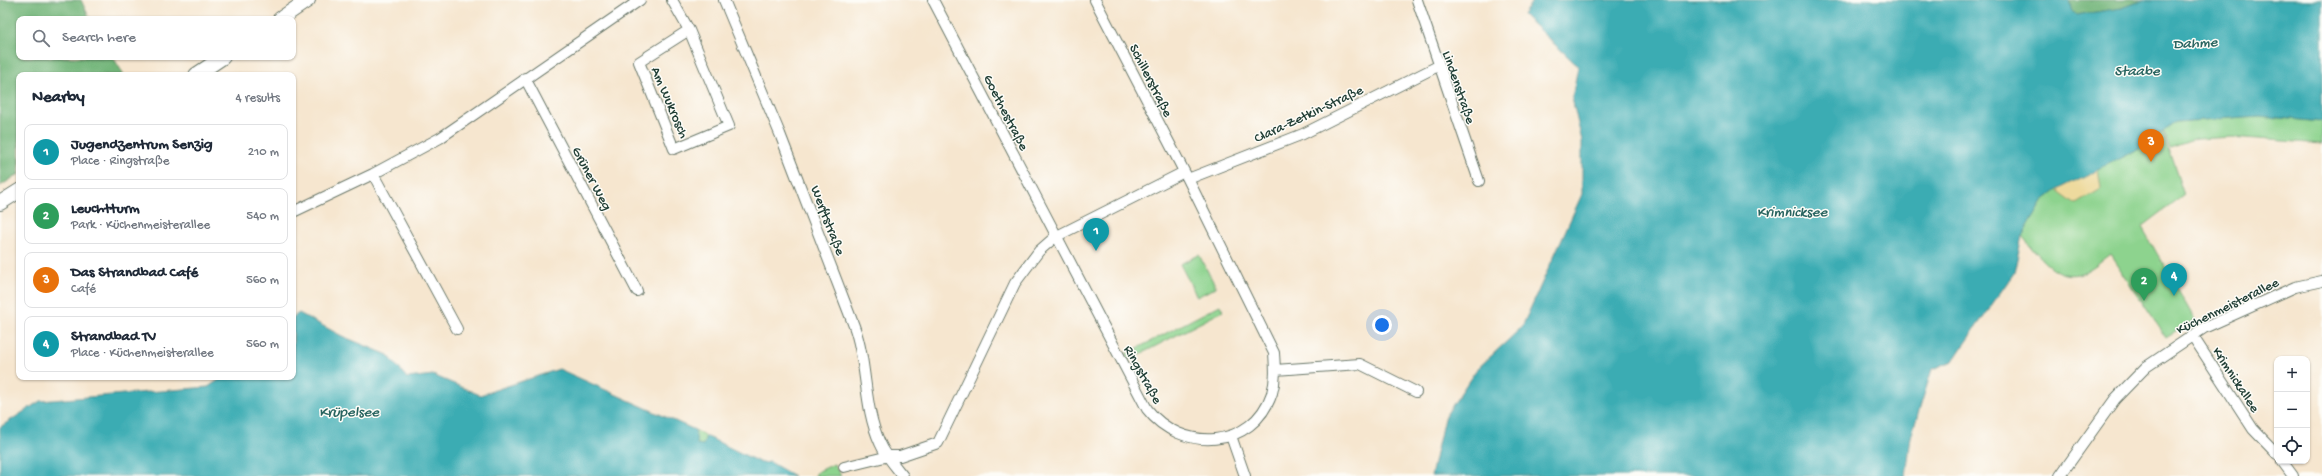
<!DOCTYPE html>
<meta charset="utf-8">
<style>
body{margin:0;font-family:"Gochi Hand",sans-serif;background:#f6f6f7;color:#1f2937}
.controls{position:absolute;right:12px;bottom:12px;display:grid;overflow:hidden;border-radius:8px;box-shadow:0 1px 3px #0004}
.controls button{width:36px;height:36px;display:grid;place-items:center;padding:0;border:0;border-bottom:1px solid #e0e1e3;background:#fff;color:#1f2937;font:20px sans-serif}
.you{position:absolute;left:1382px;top:325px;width:14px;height:14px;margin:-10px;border:3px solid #fff;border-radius:50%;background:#1a73e8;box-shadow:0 0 0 6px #1a73e833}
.badge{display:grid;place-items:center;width:26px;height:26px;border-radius:50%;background:#1a73e8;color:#fff;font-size:13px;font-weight:700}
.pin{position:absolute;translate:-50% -33px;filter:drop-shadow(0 1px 2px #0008)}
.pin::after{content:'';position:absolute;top:21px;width:14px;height:12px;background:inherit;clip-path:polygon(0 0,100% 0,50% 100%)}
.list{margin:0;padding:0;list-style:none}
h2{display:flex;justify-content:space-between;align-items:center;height:52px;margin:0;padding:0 16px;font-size:17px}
h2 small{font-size:13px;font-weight:400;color:#747a83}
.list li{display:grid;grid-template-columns:26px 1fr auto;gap:12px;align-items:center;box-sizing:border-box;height:56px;margin:0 8px 8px;padding:0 8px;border:1px solid #e0e1e3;border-radius:8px}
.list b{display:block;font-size:15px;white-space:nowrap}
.list p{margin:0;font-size:13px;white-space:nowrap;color:#747a83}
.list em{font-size:13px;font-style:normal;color:#747a83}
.icon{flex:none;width:22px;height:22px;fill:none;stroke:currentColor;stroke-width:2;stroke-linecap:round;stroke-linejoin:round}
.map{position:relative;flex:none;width:2322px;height:476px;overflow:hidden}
.search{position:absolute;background:#fff;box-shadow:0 1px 3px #0004;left:16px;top:16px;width:280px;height:44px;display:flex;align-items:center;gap:10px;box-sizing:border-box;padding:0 14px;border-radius:8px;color:#747a83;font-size:15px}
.panel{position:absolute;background:#fff;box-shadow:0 1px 3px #0004;left:16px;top:72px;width:280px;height:308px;border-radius:8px}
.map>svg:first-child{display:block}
.green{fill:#8dd38e;stroke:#568861}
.forest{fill:#72b579;stroke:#487956}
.sand{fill:#eeda9e;stroke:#868c69}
.water{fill:#3aacb3;stroke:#2c7474}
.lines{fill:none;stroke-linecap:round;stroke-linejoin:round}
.minor-casing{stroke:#6a786a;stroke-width:12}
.secondary-casing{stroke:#6a786a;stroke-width:16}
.minor{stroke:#fff;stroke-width:10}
.secondary{stroke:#fff;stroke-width:14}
.labels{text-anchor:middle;stroke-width:3;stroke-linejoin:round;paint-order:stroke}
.street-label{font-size:14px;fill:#1f3d34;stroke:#fdfcf7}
.water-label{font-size:15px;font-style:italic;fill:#286460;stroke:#fdfcf7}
</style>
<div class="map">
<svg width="2322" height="476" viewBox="0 0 2322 476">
<rect width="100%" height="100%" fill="#fdfcf7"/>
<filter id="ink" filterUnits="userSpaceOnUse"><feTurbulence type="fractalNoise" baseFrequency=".025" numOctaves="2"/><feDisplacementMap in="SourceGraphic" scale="8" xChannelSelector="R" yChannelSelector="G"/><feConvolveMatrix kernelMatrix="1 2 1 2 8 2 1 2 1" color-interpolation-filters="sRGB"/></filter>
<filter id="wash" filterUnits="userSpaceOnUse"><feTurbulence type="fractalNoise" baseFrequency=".012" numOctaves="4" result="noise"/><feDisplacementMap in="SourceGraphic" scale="16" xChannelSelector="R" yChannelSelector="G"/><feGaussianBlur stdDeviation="0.9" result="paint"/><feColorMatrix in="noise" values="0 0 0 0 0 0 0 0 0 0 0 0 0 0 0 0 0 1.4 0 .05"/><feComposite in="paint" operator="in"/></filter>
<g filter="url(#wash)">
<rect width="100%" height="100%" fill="#f6e6cf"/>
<!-- green -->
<path class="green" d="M2259,116L2322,122V144L2232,137L2196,139L2170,148L2163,131L2176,122Z
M2162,131L2184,195L2142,227L2195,320L2166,338L2110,254C2102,260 2093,268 2084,272C2056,284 2037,254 2022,236L2043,201L2057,190L2144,146Z
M1199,255L1216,287L1197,297L1180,264Z
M1220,305L1223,311L1129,360L1126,354Z
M695,430L706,436L703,445L697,444Z
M834,464L841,476H815L817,472Z"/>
<!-- forest -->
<path class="forest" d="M0,0H81L90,19H19V57H113L124,75H19V174L0,186Z
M2069,0H2144L2122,8L2076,15L2071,9Z"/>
<!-- sand -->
<path class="sand" d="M2098,168L2101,189L2076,204L2057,190Z"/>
<!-- water -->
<path class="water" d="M1533,0H2069L2071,9L2076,15L2122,8L2144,0H2322V122L2259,116L2176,122L2144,146L2057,190L2043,201L2022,236L2014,273L1965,343L1953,361L1932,369L1911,437L1906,476H1431L1444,418L1476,370L1522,327L1582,194V141L1572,98L1578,66L1523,15Z
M299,313L342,336L388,355L407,378L433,375L480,395L559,369L695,430L697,444L703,445L706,436L761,463L770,462L794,476H0V427L40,401L208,387L223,377H293V317Z"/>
</g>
<g filter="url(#ink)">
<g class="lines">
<defs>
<path id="minor" d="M672,0L689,30L639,62L674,149L729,126L689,30
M724,0L780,134L854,326C868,364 863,406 880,443C885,455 895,466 903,476
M933,0L1147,409C1181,453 1253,450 1272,393C1276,380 1275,367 1274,353L1188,179L1095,0
M1417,0L1479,181
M525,78L637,291
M373,174L457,329
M1188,179L1303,134L1438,66
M293,212L373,174L440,138L640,0
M2192,335L2253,429L2277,454
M1275,370L1360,364L1416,392
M1231,436L1245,476
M2282,461L2293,476
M844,467L889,456H900L938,443L1015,283L1039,251L1055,237L1184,172
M2060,476L2115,399L2146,367L2204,328L2295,287L2322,281"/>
<path id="secondary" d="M280,19L308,0
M196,75L223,57
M0,203L19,191"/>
</defs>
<!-- minor casing -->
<use href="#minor" class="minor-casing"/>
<!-- secondary casing -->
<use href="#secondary" class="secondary-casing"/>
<!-- minor -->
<use href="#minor" class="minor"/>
<!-- secondary -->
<use href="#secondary" class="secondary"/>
</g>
</g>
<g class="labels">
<!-- street labels -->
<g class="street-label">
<text transform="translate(1152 80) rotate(63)" y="5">Schillerstraße</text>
<text transform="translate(1460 87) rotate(71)" y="5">Lindenstraße</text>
<text transform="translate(671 102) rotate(67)" y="5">Am Wukrosch</text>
<text transform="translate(1007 112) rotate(63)" y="5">Goethestraße</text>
<text transform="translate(1308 113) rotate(-25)" y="5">Clara-Zetkin-Straße</text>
<text transform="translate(593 178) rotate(62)" y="5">Grüner Weg</text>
<text transform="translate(829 220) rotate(69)" y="5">Werftstraße</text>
<text transform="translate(2227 305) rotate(-26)" y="5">Küchenmeisterallee</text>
<text transform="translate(1144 374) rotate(61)" y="5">Ringstraße</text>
<text transform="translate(2237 379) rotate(57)" y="5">Krimnickallee</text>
</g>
<!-- water labels -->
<g class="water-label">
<text transform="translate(2195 42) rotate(-3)" y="5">Dahme</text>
<text x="2137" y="75">Staabe</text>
<text x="1792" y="216">Krimnicksee</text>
<text x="349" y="416">Krüpelsee</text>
</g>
</g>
</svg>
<div class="controls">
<button>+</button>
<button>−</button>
<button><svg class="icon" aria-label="locate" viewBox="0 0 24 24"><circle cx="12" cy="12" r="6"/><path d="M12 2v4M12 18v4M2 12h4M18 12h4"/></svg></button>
</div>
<div class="you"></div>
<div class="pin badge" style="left:1096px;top:251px;background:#0f9aa8">1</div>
<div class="pin badge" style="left:2144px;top:301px;background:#2e9e5b">2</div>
<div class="pin badge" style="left:2151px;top:162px;background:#e8710a">3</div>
<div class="pin badge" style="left:2174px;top:296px;background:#0f9aa8">4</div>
<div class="search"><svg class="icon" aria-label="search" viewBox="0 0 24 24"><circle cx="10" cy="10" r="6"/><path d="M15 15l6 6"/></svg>Search here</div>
<section class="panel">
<h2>Nearby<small>4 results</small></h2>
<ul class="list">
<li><span class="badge" style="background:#0f9aa8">1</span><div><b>Jugendzentrum Senzig</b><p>Place · Ringstraße</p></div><em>210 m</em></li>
<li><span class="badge" style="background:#2e9e5b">2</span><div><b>Leuchtturm</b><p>Park · Küchenmeisterallee</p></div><em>540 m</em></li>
<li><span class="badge" style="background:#e8710a">3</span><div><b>Das Strandbad Café</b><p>Café</p></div><em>560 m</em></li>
<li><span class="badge" style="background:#0f9aa8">4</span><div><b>Strandbad TV</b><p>Place · Küchenmeisterallee</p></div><em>560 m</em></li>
</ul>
</section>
</div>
